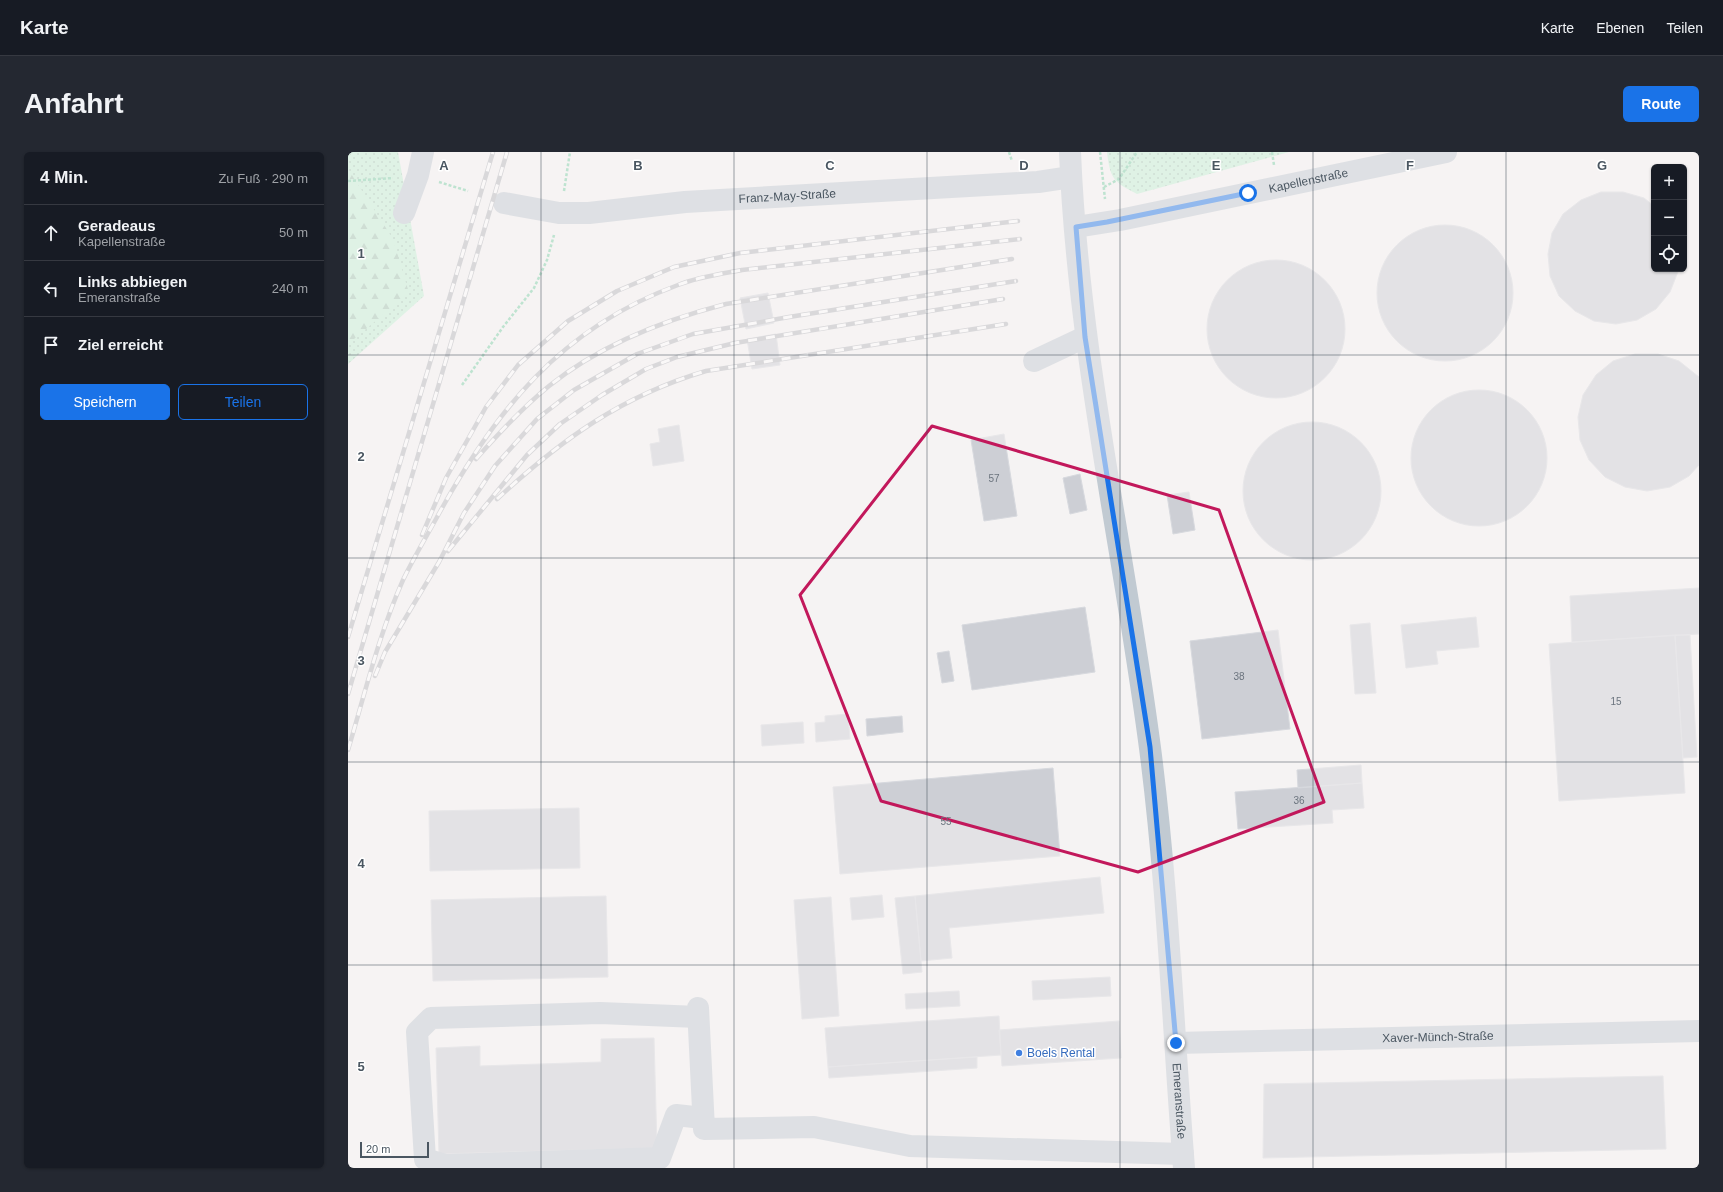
<!DOCTYPE html>
<html lang="de">
<meta charset="utf-8">
<style>
body{margin:0;font-family:Arial,sans-serif;background:#242831;color:#f1f3f6}
.controls{position:absolute;right:12px;top:12px;display:grid;overflow:hidden;border-radius:6px;box-shadow:0 1px 3px #0004}
.controls button{width:36px;height:36px;display:grid;place-items:center;padding:0;border:0;border-bottom:1px solid #363941;background:#171b24;color:#f1f3f6;font:20px sans-serif}
.scale{position:absolute;left:12px;bottom:10px;width:69px;box-sizing:border-box;padding-left:4px;border:2px solid #4a5661;border-top:0;font-size:11px;line-height:14px;white-space:nowrap;color:#4a5661;-webkit-text-stroke:3px #fff;paint-order:stroke}
.stop{position:absolute;width:12px;height:12px;margin:-9px;border:3px solid #1a73e8;border-radius:50%;background:#fff}
.stop.end{background:#1a73e8;border-color:#fff;box-shadow:0 1px 4px #0008}
.list{margin:0;padding:0;list-style:none}
h2{display:flex;justify-content:space-between;align-items:center;height:52px;margin:0;padding:0 16px;font-size:17px}
h2 small{font-size:13px;font-weight:400;color:#9ea1a6}
.list li{display:grid;grid-template-columns:26px 1fr auto;gap:12px;align-items:center;box-sizing:border-box;height:56px;padding:0 16px;border-top:1px solid #363941}
.list b{display:block;font-size:15px;white-space:nowrap}
.list p{margin:0;font-size:13px;white-space:nowrap;color:#9ea1a6}
.list em{font-size:13px;font-style:normal;color:#9ea1a6}
.actions{display:flex;gap:8px;padding:12px 16px}
.actions a{flex:1;padding:9px 0;border:1px solid #1a73e8;border-radius:6px;text-align:center;font-size:14px;color:#1a73e8}
.actions .main{background:#1a73e8;color:#fff}
.icon{flex:none;width:22px;height:22px;fill:none;stroke:currentColor;stroke-width:2;stroke-linecap:round;stroke-linejoin:round}
.map{position:relative;flex:none;width:1351px;height:1016px;overflow:hidden;border-radius:6px}
header{display:flex;align-items:center;gap:24px;box-sizing:border-box;height:56px;padding:0 20px;background:#171b24;border-bottom:1px solid #363941}
header strong{font-size:19px}
nav{display:flex;gap:22px;margin-inline-start:auto;font-size:14px}
.intro{display:flex;align-items:center;justify-content:space-between;box-sizing:border-box;height:96px;padding:0 24px}
h1{margin:0;font-size:28px}
.button{padding:10px 18px;border-radius:6px;background:#1a73e8;color:#fff;font-size:14px;font-weight:700}
main{display:flex;gap:24px;padding:0 24px}
aside{flex:1;background:#171b24;border-radius:6px;box-shadow:0 1px 3px #0004}
.map>svg:first-child{display:block}
.grass{fill:url(#grass-dots)}
.forest{fill:url(#forest-firs)}
.building{fill:#cdcfd5;stroke:#d7d9de}
.lines{fill:none;stroke-linecap:round;stroke-linejoin:round}
.path{stroke:#7ad0a6;stroke-width:2.5;stroke-dasharray:3 2;stroke-linecap:butt}
.minor{stroke:#c1cad2;stroke-width:22}
.rail-casing{stroke:#b5b8bd;stroke-width:4.5}
.rail{stroke:#fff;stroke-width:3;stroke-dasharray:9;stroke-linecap:butt}
.route{stroke:#1a73e8;stroke-width:5}
.marked{fill:none;stroke:#c2185b;stroke-width:3;stroke-linejoin:round}
.grid{fill:none;stroke:#4a5661;stroke-width:1;stroke-opacity:0.55}
.shop-dot{fill:#3f7fe0;stroke:#fff;stroke-width:1.5}
.labels{text-anchor:middle;stroke-width:3;stroke-linejoin:round;paint-order:stroke}
.number-label{font-size:10px;fill:#6b747e}
.street-label{font-size:12px;fill:#4a5661;stroke:#fff}
.shop-label{font-size:12px;fill:#366cbe;stroke:#fff;text-anchor:start}
.grid-label{font-size:13px;text-anchor:middle;font-weight:bold;fill:#4a5661;stroke:#fff;stroke-width:3;stroke-linejoin:round;paint-order:stroke}
</style>
<header>
<strong>Karte</strong>
<nav><a>Karte</a><a>Ebenen</a><a>Teilen</a></nav>
</header>
<div class="intro"><h1>Anfahrt</h1><a class="button">Route</a></div>
<main>
<aside>
<h2>4 Min.<small>Zu Fuß · 290 m</small></h2>
<ul class="list">
<li><svg class="icon" aria-label="ahead" viewBox="0 0 24 24"><path d="M12 20V5M6 11l6-6 6 6"/></svg><div><b>Geradeaus</b><p>Kapellenstraße</p></div><em>50 m</em></li>
<li><svg class="icon" aria-label="left" viewBox="0 0 24 24"><path d="M17 20v-9H6M10 6l-5 5 5 5"/></svg><div><b>Links abbiegen</b><p>Emeranstraße</p></div><em>240 m</em></li>
<li><svg class="icon" aria-label="arrive" viewBox="0 0 24 24"><path d="M6 21V4h12l-3 4 3 4H6"/></svg><div><b>Ziel erreicht</b></div></li>
</ul>
<div class="actions"><a class="main">Speichern</a><a>Teilen</a></div>
</aside>
<div class="map">
<svg width="1351" height="1016" viewBox="0 0 1351 1016">
<defs>
<pattern id="grass-dots" width="8" height="8" patternUnits="userSpaceOnUse"><rect width="8" height="8" fill="#c3f1d5"/><path d="M2 2h.1M6 6h.1" fill="none" stroke="#a0c6b0" stroke-width="1.8" stroke-linecap="round"/></pattern>
<pattern id="forest-firs" width="22" height="20" patternUnits="userSpaceOnUse"><rect width="22" height="20" fill="#c3f1d5"/><path d="M5 1l3.5 6h-7zM16 11l3.5 6h-7z" fill="#a0c6b0"/></pattern>
</defs>
<rect width="100%" height="100%" fill="#f5f3f3"/>
<!-- grass -->
<path class="grass" d="M0,0H50L76,144L0,212Z
M759,0H941L789,42C766,30 762,27 759,0Z"/>
<!-- forest -->
<path class="forest" d="M0,17L45,87L61,141L0,192Z"/>
<!-- building -->
<path class="building" d="M1253,40H1275L1296,46L1306,54V117H1331L1322,140L1308,157L1289,168L1268,172L1246,169L1227,159L1211,144L1202,124L1200,102L1204,81L1215,62L1233,48Z
M1029 141a68 68 0 1 1 136 0a68 68 0 1 1-136 0Z
M859 177a69 69 0 1 1 138 0a69 69 0 1 1-138 0Z
M420,141L426,171L398,177L392,146Z
M428,182L432,213L404,217L399,187Z
M1287,202H1310L1331,209L1351,225V313L1341,324L1322,335L1299,339L1277,335L1257,325L1241,308L1232,288L1230,265L1235,243L1248,223L1265,209Z
M1063 306a68 68 0 1 1 136 0a68 68 0 1 1-136 0Z
M895 339a69 69 0 1 1 138 0a69 69 0 1 1-138 0Z
M331,273L336,309L305,314L302,292L312,290L310,277Z
M656,282L669,364L636,369L623,288Z
M732,322L739,358L722,362L715,326Z
M841,340L847,378L825,382L819,343Z
M1351,436V482L1224,490L1222,444Z
M737,455L747,520L624,538L614,473Z
M1128,465L1131,495L1088,499L1090,512L1058,516L1053,473Z
M1022,471L1028,541L1007,542L1002,473Z
M930,478L942,577L854,587L842,489Z
M1327,483H1342L1349,605L1335,606Z
M1327,483L1337,641L1211,649L1201,492Z
M601,499L606,529L594,531L589,501Z
M500,562L502,587L468,590L467,571L477,570V564Z
M554,564L555,580L519,584L518,567Z
M455,570L456,591L414,594L413,573Z
M1013,613L1014,631L950,636L949,618Z
M705,616L712,704L492,722L485,635Z
M1014,631L1016,656L984,658L985,671L890,677L887,640Z
M231,656L232,716L82,719L81,659Z
M752,725L756,761L601,776L604,806L573,809L567,744Z
M534,743L536,765L504,768L502,746Z
M258,744L260,825L85,829L83,748Z
M567,744L574,820L555,822L547,746Z
M483,745L491,864L454,867L446,748Z
M762,825L763,844L685,848L684,829Z
M611,839L612,854L558,857L557,842Z
M651,864L653,903L480,915L477,876Z
M771,869L773,906L654,914L651,878Z
M306,886L309,996L91,1002L88,896L132,894V914L253,910V887Z
M629,905V916L481,926L480,915Z
M1315,924L1318,997L915,1006L916,932Z"/>
<g class="lines">
<!-- path -->
<path class="path" d="M661,0L664,9
M752,0L757,47
M924,0L926,13
M0,29L45,26
M91,30L120,39
M756,35L771,27L789,0
M216,39L222,0
M114,233L155,175L186,136L199,108L206,83"/>
<!-- minor -->
<g class="minor">
<path id="s1" d="M722,0C730,201 776,397 802,596C820,735 825,876 836,1016"/>
<path id="s2" d="M156,51L211,61H241L337,50L690,30L723,25"/>
<path d="M56,61L70,23L75,0"/>
<path id="s3" d="M728,75L772,68L1098,0"/>
<path d="M686,209L737,185"/>
<path d="M350,856L356,977L466,975L562,994L835,1002"/>
<path d="M350,865L252,861L83,866L69,880L77,1007L98,1013L312,1006L328,963L355,966"/>
<path id="s4" d="M828,891L1351,879"/>
</g>
<defs>
<path id="rail" d="M128,307C151,281 174,256 201,234C252,193 316,168 378,152L664,107
M149,347C213,288 273,244 358,219L658,172
M74,383L98,326L138,255L170,213L220,169L269,139L326,115L392,101L670,69
M100,399L179,303L212,272L254,243L298,217L329,205L387,191L655,147
M0,485L145,0
M27,524L37,500L91,410L116,361L147,314L189,267L226,238L289,202L345,182L441,165L668,129
M0,542L159,0
M0,598C17,541 31,482 55,428C65,407 77,387 88,367C146,260 212,176 330,133C350,125 373,122 394,118L672,87"/>
</defs>
<!-- rail casing -->
<use href="#rail" class="rail-casing"/>
<!-- rail -->
<use href="#rail" class="rail"/>
</g>
<g class="lines">
<!-- route -->
<path class="route" d="M828,891L802,595L737,185L728,75L759,70L900,41"/>
</g>
<!-- marked area -->
<path d="M0 0H1351V1016H0ZM584,274L871,358L976,650L790,720L533,649L452,443Z" fill="#f5f3f3" fill-opacity=".55" fill-rule="evenodd"/>
<path class="marked" d="M584,274L871,358L976,650L790,720L533,649L452,443Z"/>
<!-- grid -->
<path class="grid" d="M193,0V1016M386,0V1016M579,0V1016M772,0V1016M965,0V1016M1158,0V1016M0,203H1351M0,406H1351M0,610H1351M0,813H1351"/>
<!-- markers -->
<circle class="shop-dot" cx="671" cy="901" r="4"/>
<g class="labels">
<!-- number labels -->
<g class="number-label">
<text x="646" y="330">57</text>
<text x="891" y="528">38</text>
<text x="1268" y="553">15</text>
<text x="951" y="652">36</text>
<text x="598" y="673">55</text>
</g>
<!-- street labels -->
<g class="street-label">
<text dy="4" stroke="none"><textPath href="#s3" startOffset="237">Kapellenstraße</textPath></text>
<text dy="4" stroke="none"><textPath href="#s2" startOffset="285">Franz-May-Straße</textPath></text>
<text dy="4" stroke="none"><textPath href="#s4" startOffset="262">Xaver-Münch-Straße</textPath></text>
<text dy="4" stroke="none"><textPath href="#s1" startOffset="956">Emeranstraße</textPath></text>
</g>
<!-- shop labels -->
<g class="shop-label">
<text x="679" y="905">Boels Rental</text>
</g>
</g>
<g class="grid-label">
<text x="96" y="18">A</text>
<text x="290" y="18">B</text>
<text x="482" y="18">C</text>
<text x="676" y="18">D</text>
<text x="868" y="18">E</text>
<text x="1062" y="18">F</text>
<text x="1254" y="18">G</text>
<text x="13" y="106">1</text>
<text x="13" y="309">2</text>
<text x="13" y="513">3</text>
<text x="13" y="716">4</text>
<text x="13" y="919">5</text>
</g>
</svg>
<div class="controls">
<button>+</button>
<button>−</button>
<button><svg class="icon" aria-label="locate" viewBox="0 0 24 24"><circle cx="12" cy="12" r="6"/><path d="M12 2v4M12 18v4M2 12h4M18 12h4"/></svg></button>
</div>
<div class="scale">20 m</div>
<div class="stop" style="left:900px;top:41px"></div>
<div class="stop end" style="left:828px;top:891px"></div>
</div>
</main>
